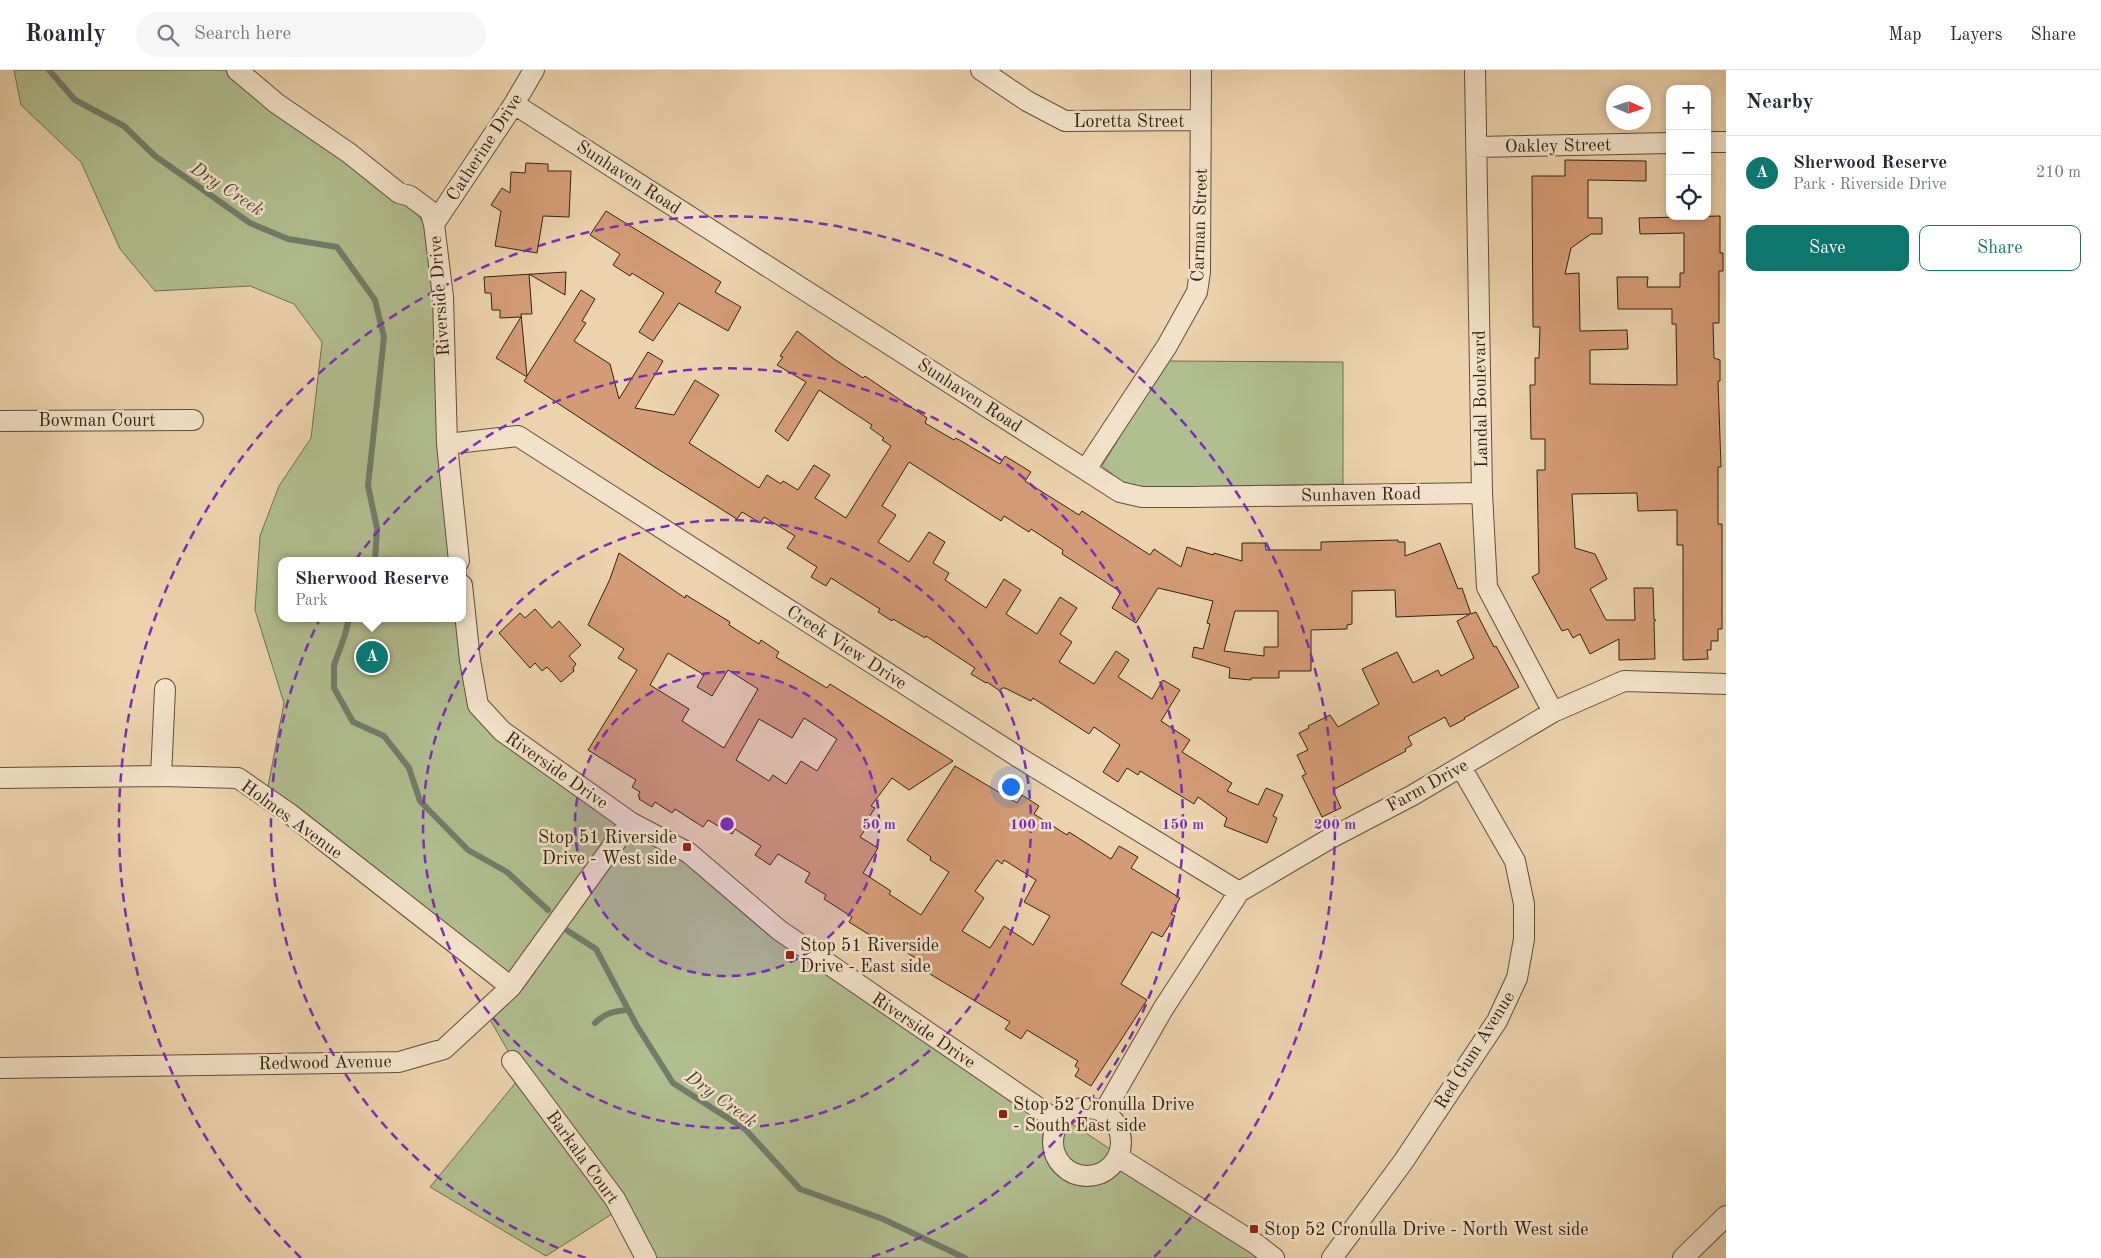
<!DOCTYPE html>
<meta charset="utf-8">
<style>
body{margin:0;font-family:"Old Standard TT",serif;background:#f6f6f7;color:#1f2937}
.controls{position:absolute;right:15px;top:15px;display:grid;overflow:hidden;border-radius:10px;box-shadow:0 2px 8px #0003}
.controls button{width:45px;height:45px;display:grid;place-items:center;padding:0;border:0;border-bottom:1px solid #e0e1e3;background:#fff;color:#1f2937;font:25px sans-serif}
.compass{position:absolute;left:1606px;top:15px;width:45px;height:45px;border-radius:50%;background:#fff;box-shadow:0 2px 8px #0003;rotate:93deg}
.you{position:absolute;left:1010px;top:716px;width:18px;height:18px;margin:-12px;border:4px solid #fff;border-radius:50%;background:#1a73e8;box-shadow:0 0 0 8px #1a73e833}
.badge{display:grid;place-items:center;width:32px;height:32px;border-radius:50%;background:#0f766e;color:#fff;font-size:16px;font-weight:700}
.pin{position:absolute;translate:-50% -50%;border:2px solid #fff;box-shadow:0 1px 5px #0006}
.popup{position:absolute;left:278px;top:487px;width:188px;height:65px;box-sizing:border-box;display:grid;place-content:center;border-radius:10px;background:#fff;filter:drop-shadow(0 1px 4px #0005);font-size:16px;white-space:nowrap;color:#747a83}
.popup b{font-size:19px;color:#1f2937}
.popup::after{content:'';position:absolute;left:50%;top:100%;margin-left:-10px;border:10px solid transparent;border-top-color:#fff}
.list{margin:0;padding:0;list-style:none}
h2{display:flex;justify-content:space-between;align-items:center;height:65px;margin:0;padding:0 20px;font-size:21px}
h2 small{font-size:16px;font-weight:400;color:#747a83}
.list li{display:grid;grid-template-columns:32px 1fr auto;gap:15px;align-items:center;box-sizing:border-box;height:75px;padding:0 20px;border-top:1px solid #e0e1e3}
.list b{display:block;font-size:19px;white-space:nowrap}
.list p{margin:0;font-size:16px;white-space:nowrap;color:#747a83}
.list em{font-size:16px;font-style:normal;color:#747a83}
.actions{display:flex;gap:10px;padding:15px 20px}
.actions a{flex:1;padding:11px 0;border:1px solid #0f766e;border-radius:10px;text-align:center;font-size:18px;color:#0f766e}
.actions .main{background:#0f766e;color:#fff}
.icon{flex:none;width:28px;height:28px;fill:none;stroke:currentColor;stroke-width:2;stroke-linecap:round;stroke-linejoin:round}
.map{position:relative;flex:none;width:1726px;height:1188px;overflow:hidden}
header{display:flex;align-items:center;gap:30px;box-sizing:border-box;height:70px;padding:0 25px;background:#fff;border-bottom:1px solid #e0e1e3}
header strong{font-size:24px}
nav{display:flex;gap:28px;margin-inline-start:auto;font-size:18px}
.search{width:350px;height:45px;background:#f6f6f7;display:flex;align-items:center;gap:12px;box-sizing:border-box;padding:0 18px;border-radius:28px;color:#747a83;font-size:19px}
main{display:flex}
aside{flex:1;background:#fff}
.map>svg:first-child{display:block}
.green{fill:#b1be8f;stroke:#727050;fill-rule:evenodd}
.lines{fill:none;stroke-linecap:round;stroke-linejoin:round}
.stream{stroke:#717d6a;stroke-width:6}
.building{fill:#d49c76;stroke:#332312;fill-rule:evenodd}
.minor-casing{stroke:#614f39;stroke-width:22}
.minor{stroke:#f3e2ca;stroke-width:20}
.ring{fill:none;stroke:#7b2cbf;stroke-width:2.5;stroke-dasharray:9 6}
.poi-dot{fill:#8f2418;stroke:#f3e2ca;stroke-width:2}
.labels{text-anchor:middle;stroke-width:5;stroke-linejoin:round;paint-order:stroke}
.street-label{font-size:18px;fill:#332312;stroke:#f3e2ca}
.poi-label{font-size:18px;fill:#332312;stroke:#f3e2ca;text-anchor:start}
.water-label{font-size:19px;font-style:italic;fill:#4d4837;stroke:#f3e2ca}
.centre{fill:#7b2cbf;stroke:#f3e2ca;stroke-width:2.5}
.ring-label{font-size:15px;text-anchor:middle;font-weight:bold;fill:#7b2cbf;stroke:#f3e2ca;stroke-width:5;stroke-linejoin:round;paint-order:stroke}
</style>
<header>
<strong>Roamly</strong>
<div class="search"><svg class="icon" aria-label="search" viewBox="0 0 24 24"><circle cx="10" cy="10" r="6"/><path d="M15 15l6 6"/></svg>Search here</div>
<nav><a>Map</a><a>Layers</a><a>Share</a></nav>
</header>
<main>
<div class="map">
<svg width="1726" height="1188" viewBox="0 0 1726 1188">
<rect width="100%" height="100%" fill="#ecd3ad"/>
<filter id="stains"><feTurbulence type="fractalNoise" baseFrequency=".004" numOctaves="4"/><feColorMatrix values="0 0 0 0 .2 0 0 0 0 .09 0 0 0 0 .02 0 0 0 .5 -.17"/></filter>
<radialGradient id="worn" r=".72"><stop offset=".6" stop-color="#630" stop-opacity="0"/><stop offset="1" stop-color="#630" stop-opacity=".3"/></radialGradient>
<!-- green -->
<path class="green" d="M14,0H238L407,131L427,157L439,200L478,635L838,901L1231,1158L1273,1188H644L620,1139L546,1186L430,1117L522,1005L485,941L511,917L266,727L284,633L255,540L260,466L279,416L311,368L322,272L294,234L250,216L155,221L120,179L81,92L21,35ZM282,491H462V548H282Z
M1166,291L1343,292V414L1180,417L1147,420L1122,412L1102,396Z"/>
<g class="lines">
<!-- stream -->
<path class="stream" d="M49,0L75,30L124,56L155,86L250,153L288,169L337,177L375,230L384,267L368,416L377,458L375,491
M349,548L345,565L334,595V618L353,652L384,666L409,698L420,731L468,780L507,802L548,840
M568,861L596,879L637,956L673,1013L745,1059L800,1119L883,1149L965,1188
M595,953C605,943 614,941 628,940"/>
</g>
<!-- building -->
<path class="building" d="M1565,90L1646,91V111L1588,110V148H1602V164H1591L1571,178L1565,204L1579,203L1580,261L1627,260L1628,279L1590,280V314L1677,315L1676,254H1672V239H1618L1617,207H1648L1647,217H1680V203H1684V163L1640,164L1639,148L1720,146V183H1723V201H1719V253H1713L1714,288L1720,290V311H1718L1721,397H1718V454H1722V559H1718V571H1711V580H1707L1708,589L1683,590V475H1677V440L1638,441L1637,423L1572,424L1575,478L1595,484L1607,509L1590,519L1606,550H1635L1634,518H1653L1654,550H1656L1654,552L1655,589L1619,590V569L1590,584L1580,564L1573,568L1568,559L1562,561L1532,507L1539,503L1537,400H1545V369H1531L1530,315H1535V288H1539L1540,257H1533L1532,106H1565Z
M526,93L548,94V101H571L569,147L543,146L537,183L495,176L501,141L491,135L502,118L510,123L511,102L525,103Z
M606,141L721,212L715,222L741,237L728,261L679,233L653,271L639,262L664,223L632,203L630,206L613,195L620,184L590,165Z
M566,202L565,225L529,204L532,244H521L527,306L581,220L595,229L582,251L586,253L574,271L610,294L619,329L648,282L663,291L635,338L674,345L695,310L719,325L689,373L759,418L767,405L781,414L783,411L798,420L814,395L830,405L815,428L846,448L891,376L882,370L884,368L870,358L872,355L819,320L788,371L775,361L806,312L777,295L783,287L780,286L797,261L834,289L863,308L865,306L927,348L925,353L954,370L956,368L1000,394L1005,386L1031,402L1025,411L1079,445L1082,441L1150,485L1154,479L1181,497L1187,477L1213,485L1214,483L1242,491V473H1265L1266,480H1321V472L1398,470V472H1405V486L1440,473L1458,519L1462,518L1471,544L1476,542L1494,577L1496,576L1519,617L1464,648L1465,649L1450,657L1445,647L1408,667L1412,675L1405,679L1406,681L1333,720L1341,738L1322,747L1302,706L1306,704L1297,685L1308,680L1299,663L1309,658L1308,656L1330,645L1338,657L1379,634L1362,599L1397,582L1413,613L1438,600L1441,606L1474,588L1457,551L1470,544L1396,547L1395,520L1352,521V554L1347,555V559L1311,560V601H1279V608H1251V610L1229,608L1230,598L1192,587L1194,577L1203,579L1210,554L1207,553L1213,531L1158,518L1136,553L1112,538L1121,522L1062,484L1063,480L1031,459L1029,462L1004,446L1001,451L909,392L882,436L896,445L878,472L909,492L929,462L945,472L933,493L949,503L945,510L986,538L1004,509L1021,520L1006,544L1037,564L1060,527L1077,538L1060,564L1072,572L1059,592L1094,614L1116,581L1129,590L1118,607L1152,629L1163,610L1180,620L1161,651L1190,670L1182,682L1232,713L1227,721L1258,735L1266,718L1283,725L1273,746L1277,748L1267,773L1224,756L1227,748L1198,727L1194,734L1140,701L1138,705L1127,698L1118,712L1103,702L1120,675L1094,657L1089,664L1033,628L1031,631L1005,618H1002L1000,621L987,612L986,613L971,604L975,598L926,566L925,568L893,549L892,551L878,542L880,539L831,508L826,516L811,507L817,497L787,478L795,466L764,447L760,453L742,442L737,449L653,396L524,311L527,307L496,288L521,247L500,248V240H492L491,223H485L484,207ZM1235,541H1278V577H1264V586L1224,581Z
M619,483L685,528L686,525L730,552L729,555L759,574L761,570L779,582L776,587L827,618L830,614L953,691L909,720L892,708L871,736L875,738L866,752L869,754L860,767L878,778L863,803L891,821L889,824L921,845L949,802L930,790L931,787L907,770L955,696L1017,733L1022,725L1039,736L1034,744L1067,765L1069,762L1111,789L1119,776L1138,787L1131,798L1180,828L1171,844L1175,846L1162,867L1152,862L1121,914L1147,930L1091,1016L1075,1006L1079,999L1075,996L1078,991L1027,960L1021,969L1005,959L1010,952L920,898L923,893L892,873L889,877L849,852L852,847L824,829L826,825L805,812L810,803L778,784L770,795L755,785L761,776L735,759L732,764L708,750L703,757L675,739L672,743L655,732L652,737L639,729L640,727L638,726L640,722L632,717L636,710L588,680L637,600L618,588L624,579L588,555L610,509ZM668,583L704,605L697,617L712,626L728,600L758,619L724,678L682,651L689,639L650,615ZM804,648L837,669L817,701L801,691L786,714L773,705L769,711L736,690L759,649L792,668ZM997,790L1002,794L1004,790L1036,810L1024,832L1050,846L1033,875L1004,856L990,878L962,861L984,828L975,821Z
M535,539L552,558L559,551L581,575L569,586L576,594L573,598L574,601L561,612L547,597L542,601L535,593L530,598L499,563L520,543L525,548Z"/>
<g class="lines">
<defs>
<path id="minor" d="M237,0L276,33L349,83L399,123L410,126L430,141L434,154L443,227L447,374L459,491
M981,0L1027,31L1065,51L1201,50
M1475,0L1482,423L1487,517L1553,642
M514,34L1120,422L1142,427H1189L1482,423
M1707,72H1726
M1476,77L1670,73
M434,154L514,34L534,0
M0,351L193,350
M447,374L518,366L1023,690L1239,822
M1086,399L1167,276L1197,222L1200,202L1201,0
M462,515L470,590L478,635L502,661L630,752L689,783L779,860L1059,1052
M161,706L165,619
M0,708L161,706L238,708L290,744L511,917
M512,991L615,1129L646,1188
M0,998L399,992L444,979L511,917L630,752
M1053 1072a34 34 0 1 1 68 0a34 34 0 1 1-68 0Z
M1104,1042L1163,939L1239,822L1329,769L1413,725L1553,642L1624,611L1726,614
M1118,1087L1256,1174L1274,1188
M1332,1188L1403,1092L1497,951L1517,908L1524,869V834L1515,791L1461,697
M1683,1188L1726,1146"/>
</defs>
<!-- minor casing -->
<use href="#minor" class="minor-casing"/>
<!-- minor -->
<use href="#minor" class="minor"/>
</g>
<!-- distance rings -->
<circle cx="727" cy="754" r="152" fill="#7b2cbf" fill-opacity=".12"/>
<g class="ring">
<circle cx="727" cy="754" r="152"/>
<circle cx="727" cy="754" r="304"/>
<path d="M586 1188A456 456 0 1 1 868 1188"/>
<path d="M301 1188A608 608 0 1 1 1153 1188"/>
</g>
<!-- markers -->
<g class="poi-dot">
<rect x="682" y="772" width="10" height="10" rx="2.5"/>
<rect x="785" y="880" width="10" height="10" rx="2.5"/>
<rect x="998" y="1039" width="10" height="10" rx="2.5"/>
<rect x="1249" y="1154" width="10" height="10" rx="2.5"/>
</g>
<g class="labels">
<!-- street labels -->
<g class="street-label">
<text x="1129" y="57">Loretta Street</text>
<text transform="translate(1558 75) rotate(-1)" y="6">Oakley Street</text>
<text transform="translate(484 77) rotate(-57)" y="6">Catherine Drive</text>
<text transform="translate(629 107) rotate(33)" y="6">Sunhaven Road</text>
<text transform="translate(1199 155) rotate(-88)" y="6">Carman Street</text>
<text transform="translate(439 226) rotate(-94)" y="6">Riverside Drive</text>
<text transform="translate(970 325) rotate(33)" y="6">Sunhaven Road</text>
<text transform="translate(1480 329) rotate(-91)" y="6">Landal Boulevard</text>
<text x="97" y="356">Bowman Court</text>
<text transform="translate(1361 424) rotate(-1)" y="6">Sunhaven Road</text>
<text transform="translate(847 577) rotate(33)" y="6">Creek View Drive</text>
<text transform="translate(557 700) rotate(35)" y="6">Riverside Drive</text>
<text transform="translate(1427 715) rotate(-29)" y="6">Farm Drive</text>
<text transform="translate(292 749) rotate(36)" y="6">Holmes Avenue</text>
<text transform="translate(924 960) rotate(34)" y="6">Riverside Drive</text>
<text transform="translate(1474 980) rotate(-58)" y="6">Red Gum Avenue</text>
<text transform="translate(325 992) rotate(-1)" y="6">Redwood Avenue</text>
<text transform="translate(583 1087) rotate(54)" y="6">Barkala Court</text>
</g>
<!-- poi labels -->
<g class="poi-label">
<text x="677" y="773" text-anchor="end">Stop 51 Riverside<tspan x="677" dy="21">Drive - West side</tspan></text>
<text x="800" y="881">Stop 51 Riverside<tspan x="800" dy="21">Drive - East side</tspan></text>
<text x="1013" y="1040">Stop 52 Cronulla Drive<tspan x="1013" dy="21">- South East side</tspan></text>
<text x="1264" y="1165">Stop 52 Cronulla Drive - North West side</text>
</g>
<!-- water labels -->
<g class="water-label">
<text transform="translate(228 118) rotate(33)" y="7">Dry Creek</text>
<text transform="translate(722 1028) rotate(36)" y="7">Dry Creek</text>
</g>
</g>
<circle cx="727" cy="754" r="8" class="centre"/>
<g class="ring-label">
<text x="879" y="759">50 m</text>
<text x="1031" y="759">100 m</text>
<text x="1183" y="759">150 m</text>
<text x="1335" y="759">200 m</text>
</g>
<rect width="100%" height="100%" filter="url(#stains)"/>
<rect width="100%" height="100%" fill="url(#worn)"/>
</svg>
<div class="controls">
<button>+</button>
<button>−</button>
<button><svg class="icon" aria-label="locate" viewBox="0 0 24 24"><circle cx="12" cy="12" r="6"/><path d="M12 2v4M12 18v4M2 12h4M18 12h4"/></svg></button>
</div>
<svg class="compass" viewBox="-18 -18 36 36"><path d="M0-13l5 13h-10z" fill="#e53935"/><path d="M0 13l5-13h-10z" fill="#747a83"/></svg>
<div class="you"></div>
<div class="pin badge" style="left:372px;top:587px">A</div>
<div class="popup"><b>Sherwood Reserve</b>Park</div>
</div>
<aside>
<h2>Nearby<small></small></h2>
<ul class="list">
<li><span class="badge">A</span><div><b>Sherwood Reserve</b><p>Park · Riverside Drive</p></div><em>210 m</em></li>
</ul>
<div class="actions"><a class="main">Save</a><a>Share</a></div>
</aside>
</main>
